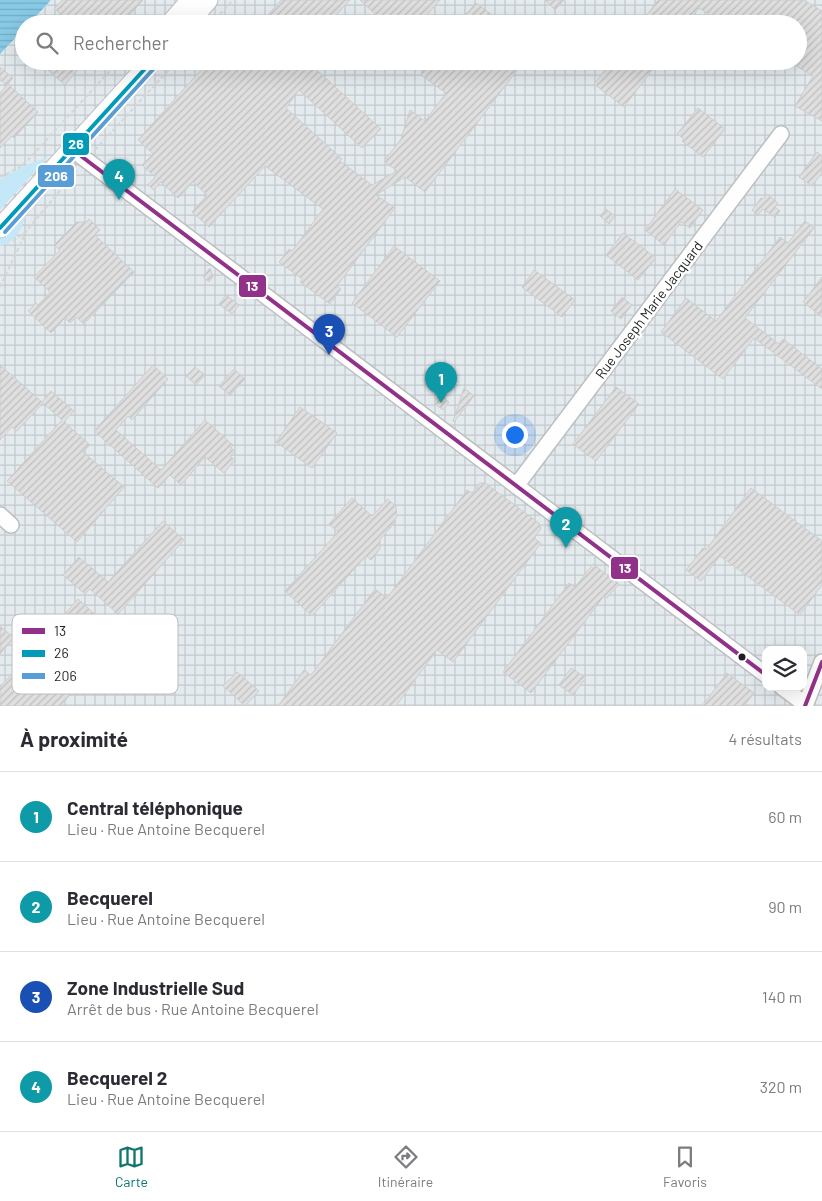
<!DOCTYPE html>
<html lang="fr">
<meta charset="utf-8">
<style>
body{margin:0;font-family:Barlow,sans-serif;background:#f7f7f7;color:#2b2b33}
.controls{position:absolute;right:15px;bottom:15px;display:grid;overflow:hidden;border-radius:10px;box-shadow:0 5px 20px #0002}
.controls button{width:45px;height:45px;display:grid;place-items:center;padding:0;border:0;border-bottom:1px solid #e1e1e2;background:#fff;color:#2b2b33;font:25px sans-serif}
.you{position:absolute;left:514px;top:434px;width:18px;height:18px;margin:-12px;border:4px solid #fff;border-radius:50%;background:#1a73e8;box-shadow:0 0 0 8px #1a73e833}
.badge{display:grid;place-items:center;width:32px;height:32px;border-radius:50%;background:#0f766e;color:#fff;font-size:16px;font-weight:700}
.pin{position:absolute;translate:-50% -41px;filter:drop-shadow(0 1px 2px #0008)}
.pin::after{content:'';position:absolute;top:26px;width:18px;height:15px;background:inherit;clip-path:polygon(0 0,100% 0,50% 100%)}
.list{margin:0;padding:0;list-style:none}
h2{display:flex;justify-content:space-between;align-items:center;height:65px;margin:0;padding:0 20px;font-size:21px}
h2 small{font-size:16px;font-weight:400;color:#7c7c81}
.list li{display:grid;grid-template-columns:32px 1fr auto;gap:15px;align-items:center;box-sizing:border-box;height:90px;padding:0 20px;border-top:1px solid #e1e1e2}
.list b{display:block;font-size:19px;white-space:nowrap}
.list p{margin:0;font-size:16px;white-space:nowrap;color:#7c7c81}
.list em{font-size:16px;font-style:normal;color:#7c7c81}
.icon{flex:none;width:28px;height:28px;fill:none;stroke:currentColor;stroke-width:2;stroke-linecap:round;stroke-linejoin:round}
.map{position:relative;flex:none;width:822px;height:706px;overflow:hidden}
.search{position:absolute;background:#fff;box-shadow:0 5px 20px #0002;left:15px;right:15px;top:15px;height:55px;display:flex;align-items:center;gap:12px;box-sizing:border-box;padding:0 18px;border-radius:28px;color:#7c7c81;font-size:19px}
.sheet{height:425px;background:#fff}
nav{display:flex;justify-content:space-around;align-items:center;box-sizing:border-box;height:70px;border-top:1px solid #e1e1e2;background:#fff;font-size:14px;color:#7c7c81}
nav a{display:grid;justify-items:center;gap:2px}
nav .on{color:#0f766e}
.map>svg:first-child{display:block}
.industrial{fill:url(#industrial-grid);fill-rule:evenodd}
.green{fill:#c4e8f8}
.water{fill:url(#water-rules)}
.building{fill:url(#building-hatch);stroke:#cdcdce}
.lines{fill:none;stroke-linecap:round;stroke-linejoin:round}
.minor-casing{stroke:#bdbfc1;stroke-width:18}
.major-casing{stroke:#bdbfc1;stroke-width:21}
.path{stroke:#d6d6d6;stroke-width:2;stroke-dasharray:4 2.5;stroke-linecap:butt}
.minor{stroke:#fefefe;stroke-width:15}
.major{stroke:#fefefe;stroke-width:19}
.bus-1-casing{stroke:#fff;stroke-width:8}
.bus-2-casing{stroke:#fff;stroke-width:8}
.bus-3-casing{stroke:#fff;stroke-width:8}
.bus-1{stroke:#923189;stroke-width:4}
.bus-2{stroke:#009bb9;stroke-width:4}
.bus-3{stroke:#589dd6;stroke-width:4}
.bus-dot{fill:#1d1f1f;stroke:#fff;stroke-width:2}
.labels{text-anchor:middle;stroke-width:5;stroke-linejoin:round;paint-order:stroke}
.street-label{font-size:14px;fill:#1d1f1f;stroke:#fff}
.key{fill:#fff;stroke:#bbbcbc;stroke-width:1}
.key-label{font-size:14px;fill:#1d1f1f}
.line-badge{stroke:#fff;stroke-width:2}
.badge-label{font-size:14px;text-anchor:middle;font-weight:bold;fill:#fff}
</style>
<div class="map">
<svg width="822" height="706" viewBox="0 0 822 706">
<defs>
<pattern id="industrial-grid" width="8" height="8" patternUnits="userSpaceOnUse" patternTransform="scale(1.25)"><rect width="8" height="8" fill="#e4ebef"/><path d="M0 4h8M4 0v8" fill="none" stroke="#c3c9cc"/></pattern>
<pattern id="water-rules" width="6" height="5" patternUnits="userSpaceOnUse" patternTransform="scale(1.25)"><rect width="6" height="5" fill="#89cae6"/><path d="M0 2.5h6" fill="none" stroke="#76adc5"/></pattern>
<pattern id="building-hatch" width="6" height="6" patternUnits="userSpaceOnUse" patternTransform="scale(1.25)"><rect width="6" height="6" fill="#dfdfdf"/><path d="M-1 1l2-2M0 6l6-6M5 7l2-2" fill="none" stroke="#bfbfbf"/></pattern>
</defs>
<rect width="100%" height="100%" fill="#f6f8fa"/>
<!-- industrial -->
<path class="industrial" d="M51,0H822V706H0V54L24,29V61H798V24H29ZM766,650H803V687H766Z"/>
<!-- green -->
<path class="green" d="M48,157L0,210V179L26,165Z
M30,195C26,214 22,242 0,246V228Z"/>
<!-- water -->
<path class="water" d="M0,0H51L29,24H24V29L0,54Z"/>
<!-- building -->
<path class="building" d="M62,0H143L122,24H49L60,13L54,9Z
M281,0H350L328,24H260Z
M360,0H440L419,24H386Z
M545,0H564L555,10Z
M658,0H804L822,11V121L795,106L813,76L788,61H798V24H725L699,8L687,24H640Z
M476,3L504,24H457Z
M38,61H85L65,85Z
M209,61H307L381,129L362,148L299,90L286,108L342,159L340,161L372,185L397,171L384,161L401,139L410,110L425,121L446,93L421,75L424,61H524L425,192L405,177L376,195L395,208L337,286L341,289L330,304L300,282L302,279L279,262L289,249L292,251L323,209L265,166L209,227L192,212L207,195L193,182L178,198L161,182L154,190L148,185L155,177L142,165L153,154L138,140Z
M612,61H659L624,107L594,84Z
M0,67L13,78L7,85L0,80Z
M8,84L38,112L14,138L12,136L0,148V93Z
M698,108L725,129L703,157L682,141L684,139L677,134Z
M817,152L822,156V173L812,186L799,177Z
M675,189L703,210L690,228L681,222L664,245L645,230Z
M767,194L778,203L775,207L780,211L775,217L763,209L758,215L752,210L761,198L763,199Z
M606,209L615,216L609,224L600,216Z
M89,219L100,230L95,235L134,272L84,324L76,317L70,323L65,318L51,333L28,311L36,303L38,305L50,292L34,277L60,250L54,245L77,222H86Z
M805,221L814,228L745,318L779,344L783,339L822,369V389L754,338L723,379L661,332L686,298L716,321L780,237L788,243Z
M623,233L656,258L638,280L606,255Z
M394,246L440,281L397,337L352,303Z
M210,268L213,277L209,282L203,277Z
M534,270L575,300L562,317L522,287Z
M822,277V317L803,302Z
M226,295L239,305L232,314L219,304Z
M622,297L632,305L621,319L611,311Z
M0,365L42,402L51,391L74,411L64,422L90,445L83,452L124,487L77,542L7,481L62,420L43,403L17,431L12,427L0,440Z
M153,365L168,379L132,420L128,416L116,430L161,470L205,420L233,445L231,448L235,451L230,456L235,460L224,473L205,457L181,485L170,475L158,488L94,431Z
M195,367L205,375L196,385L186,376Z
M234,369L245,379L230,395L219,386Z
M616,387L639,404L596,461L573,444Z
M464,388L474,396L454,422L453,421Z
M439,395L449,402L443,410L434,403Z
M300,407L337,433L312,468L276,442Z
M480,483H485L539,523L541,529L534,538L541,543L453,662L437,650L396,706H278L304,670L311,675L375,589L387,598L467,490L472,493Z
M751,488L822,541V585L800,615L720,556L701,581L686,570L703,548L706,550Z
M352,498L372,516L388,499L396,507L397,517L394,520L396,521L380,540V549L371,560L366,556L312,616L285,591L338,532L329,524Z
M163,521L184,540L118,614L90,589L85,594L63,575L79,557L108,582Z
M593,564L619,584L607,598L604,596L531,693L503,672L569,583L575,587Z
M78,599L121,638L60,706H0V687Z
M0,626L14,638L0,654Z
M571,668L586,678L573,695L559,685Z
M237,672L259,691L245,706L223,686Z
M727,673L754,693L744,706H702Z"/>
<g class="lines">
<defs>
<path id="minor" d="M81,156L766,675
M516,486L781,134
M0,515L11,525
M782,687L806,705
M805,706L822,662"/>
<path id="major" d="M170,24L191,0
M187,24L208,0
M0,228L152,61"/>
</defs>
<!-- minor casing -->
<use href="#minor" class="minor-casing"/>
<!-- major casing -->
<use href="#major" class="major-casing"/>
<!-- path -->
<path class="path" d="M211,24L233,0
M95,150L177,61
M0,177L20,167L28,160L119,61
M13,241L25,232
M0,287L27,230L78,169"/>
<!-- minor -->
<use href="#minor" class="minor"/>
<!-- major -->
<use href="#major" class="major"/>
<defs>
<path id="bus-1" d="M81,156L766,675
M805,706L822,662"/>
<path id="bus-2" d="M0,228L152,61"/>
<path id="bus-3" d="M5,232L157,65"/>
</defs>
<!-- bus-1 casing -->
<use href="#bus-1" class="bus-1-casing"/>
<!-- bus-2 casing -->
<use href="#bus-2" class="bus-2-casing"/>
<!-- bus-3 casing -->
<use href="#bus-3" class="bus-3-casing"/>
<!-- bus-1 -->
<use href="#bus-1" class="bus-1"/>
<!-- bus-2 -->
<use href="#bus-2" class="bus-2"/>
<!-- bus-3 -->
<use href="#bus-3" class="bus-3"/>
</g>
<!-- markers -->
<circle class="bus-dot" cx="742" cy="657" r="4.5"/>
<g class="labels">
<!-- street labels -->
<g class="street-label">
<text transform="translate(649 310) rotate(-53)" y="5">Rue Joseph Marie Jacquard</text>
</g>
</g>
<!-- legend -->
<rect x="12" y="614" width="166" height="80" rx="8" class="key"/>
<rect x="22" y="628" width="23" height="6" fill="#923189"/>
<rect x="22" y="650" width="23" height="7" fill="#009bb9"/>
<rect x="22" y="673" width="23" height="6" fill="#589dd6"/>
<g class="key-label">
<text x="54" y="636">13</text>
<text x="54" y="658">26</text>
<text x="54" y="681">206</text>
</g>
<g class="line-badge">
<rect x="62" y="132" width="28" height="24" rx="5" fill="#009bb9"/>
<rect x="37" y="164" width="38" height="24" rx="5" fill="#589dd6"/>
<rect x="238" y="274" width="29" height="24" rx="5" fill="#923189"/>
<rect x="610" y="556" width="29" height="24" rx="5" fill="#923189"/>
</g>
<g class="badge-label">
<text x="76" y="149">26</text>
<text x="56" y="181">206</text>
<text x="252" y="291">13</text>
<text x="625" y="573">13</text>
</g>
</svg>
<div class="controls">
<button><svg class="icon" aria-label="layers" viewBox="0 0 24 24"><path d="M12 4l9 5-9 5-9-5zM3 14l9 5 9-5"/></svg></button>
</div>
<div class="you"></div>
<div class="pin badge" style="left:441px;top:403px;background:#0f9aa8">1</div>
<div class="pin badge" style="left:566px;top:548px;background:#0f9aa8">2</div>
<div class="pin badge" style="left:329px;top:355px;background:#1a4fb4">3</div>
<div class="pin badge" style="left:119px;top:200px;background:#0f9aa8">4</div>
<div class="search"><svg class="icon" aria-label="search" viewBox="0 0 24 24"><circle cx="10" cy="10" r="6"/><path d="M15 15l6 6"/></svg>Rechercher</div>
</div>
<section class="sheet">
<h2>À proximité<small>4 résultats</small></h2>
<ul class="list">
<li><span class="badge" style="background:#0f9aa8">1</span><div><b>Central téléphonique</b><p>Lieu · Rue Antoine Becquerel</p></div><em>60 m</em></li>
<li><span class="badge" style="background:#0f9aa8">2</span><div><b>Becquerel</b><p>Lieu · Rue Antoine Becquerel</p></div><em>90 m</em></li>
<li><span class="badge" style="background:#1a4fb4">3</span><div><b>Zone Industrielle Sud</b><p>Arrêt de bus · Rue Antoine Becquerel</p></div><em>140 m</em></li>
<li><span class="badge" style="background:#0f9aa8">4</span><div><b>Becquerel 2</b><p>Lieu · Rue Antoine Becquerel</p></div><em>320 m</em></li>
</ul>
</section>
<nav>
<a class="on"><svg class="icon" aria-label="map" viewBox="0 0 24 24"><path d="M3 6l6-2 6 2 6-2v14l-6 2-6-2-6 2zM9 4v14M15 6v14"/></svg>Carte</a>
<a><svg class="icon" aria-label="directions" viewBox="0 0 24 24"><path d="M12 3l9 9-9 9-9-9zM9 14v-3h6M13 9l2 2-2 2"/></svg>Itinéraire</a>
<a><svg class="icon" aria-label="saved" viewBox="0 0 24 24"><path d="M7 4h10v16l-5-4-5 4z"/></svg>Favoris</a>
</nav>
